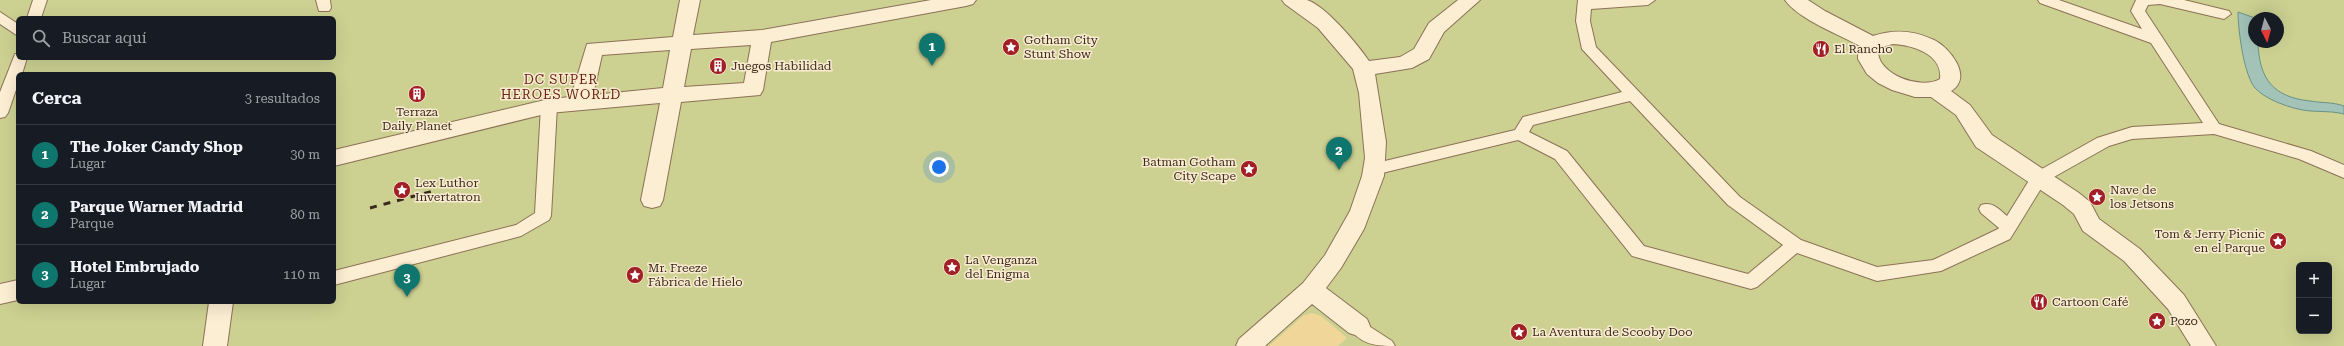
<!DOCTYPE html>
<html lang="es">
<meta charset="utf-8">
<style>
body{margin:0;font-family:"Roboto Serif",serif;background:#20242c;color:#f1f3f6}
.controls{position:absolute;right:12px;bottom:12px;display:grid;overflow:hidden;border-radius:6px;box-shadow:0 4px 16px #0002}
.controls button{width:36px;height:36px;display:grid;place-items:center;padding:0;border:0;border-bottom:1px solid #363941;background:#171b24;color:#f1f3f6;font:20px sans-serif}
.compass{position:absolute;left:2248px;top:12px;width:36px;height:36px;border-radius:50%;background:#171b24;box-shadow:0 4px 16px #0002;rotate:174deg}
.you{position:absolute;left:939px;top:167px;width:14px;height:14px;margin:-10px;border:3px solid #fff;border-radius:50%;background:#1a73e8;box-shadow:0 0 0 6px #1a73e833}
.badge{display:grid;place-items:center;width:26px;height:26px;border-radius:50%;background:#0f766e;color:#fff;font-size:13px;font-weight:700}
.pin{position:absolute;translate:-50% -33px;filter:drop-shadow(0 1px 2px #0008)}
.pin::after{content:'';position:absolute;top:21px;width:14px;height:12px;background:inherit;clip-path:polygon(0 0,100% 0,50% 100%)}
.list{margin:0;padding:0;list-style:none}
h2{display:flex;justify-content:space-between;align-items:center;height:52px;margin:0;padding:0 16px;font-size:17px}
h2 small{font-size:13px;font-weight:400;color:#9ea1a6}
.list li{display:grid;grid-template-columns:26px 1fr auto;gap:12px;align-items:center;box-sizing:border-box;height:60px;padding:0 16px;border-top:1px solid #363941}
.list b{display:block;font-size:15px;white-space:nowrap}
.list p{margin:0;font-size:13px;white-space:nowrap;color:#9ea1a6}
.list em{font-size:13px;font-style:normal;color:#9ea1a6}
.icon{flex:none;width:22px;height:22px;fill:none;stroke:currentColor;stroke-width:2;stroke-linecap:round;stroke-linejoin:round}
.map{position:relative;flex:none;width:2344px;height:346px;overflow:hidden}
.search{position:absolute;background:#171b24;box-shadow:0 4px 16px #0002;left:16px;top:16px;width:320px;height:44px;display:flex;align-items:center;gap:10px;box-sizing:border-box;padding:0 14px;border-radius:6px;color:#9ea1a6;font-size:15px}
.panel{position:absolute;background:#171b24;box-shadow:0 4px 16px #0002;left:16px;top:72px;width:320px;height:232px;border-radius:6px}
.map>svg:first-child{display:block}
.green{fill:#ccd192;fill-rule:evenodd}
.sand{fill:#f1d699}
.water{fill:#a3c3b8;stroke:#699286}
.lines{fill:none;stroke-linecap:round;stroke-linejoin:round}
.lane-casing{stroke:#8c7156;stroke-width:2}
.street-casing{stroke:#8c7156;stroke-width:2}
.lane{fill:#fceed3;fill-rule:evenodd}
.street{fill:#fceed3;fill-rule:evenodd}
.rail{stroke:#3b291c;stroke-width:3;stroke-dasharray:7 7;stroke-linecap:butt}
.labels{text-anchor:middle;stroke-width:3;stroke-linejoin:round;paint-order:stroke}
.poi-label{font-size:12px;fill:#3b291c;stroke:#f9ebcf;text-anchor:start}
.neighbourhood-label{font-size:13px;letter-spacing:1px;fill:#6b2517;stroke:#f9ebcf}
</style>
<div class="map">
<svg width="2344" height="346" viewBox="0 0 2344 346">
<rect width="100%" height="100%" fill="#f2e1bf"/>
<!-- green -->
<path class="green" d="M0,0H2344V346H0ZM18,18H334V58H18ZM2254,18H2278V42H2254ZM18,74H334V302H18ZM2299,265H2329V331H2299Z"/>
<!-- sand -->
<path class="sand" d="M1312,313L1321,316L1347,338L1338,346H1269L1303,316Z"/>
<!-- water -->
<path class="water" d="M2238,12L2255,18L2254,42H2258C2259,79 2273,97 2310,101C2322,103 2333,102 2344,106V114C2329,110 2313,113 2298,109C2285,106 2266,99 2256,89C2244,77 2238,30 2238,12Z"/>
<g class="lines">
<defs>
<path id="lane" d="M33,0H47L41,18H27Z
M316,0H330L331,8L329,11H319Z
M1578,0H1655L1648,5L1591,9L1590,21L1596,47L1740,197L1801,240L1877,267L1933,260L1998,229L1999,228L1981,213L1979,209L1981,205C1992,201 1999,209 2007,216L2033,174L2097,138L2132,127L2203,123L2151,43L2040,3L2038,0H2059L2142,29L2131,11L2136,0H2184L2229,11L2231,14L2224,19L2160,4L2148,5L2145,11L2219,124L2311,151L2344,165V178L2299,159L2214,134L2132,139L2109,146L2045,182L2010,239L1941,271L1877,281L1797,253L1757,287L1751,289L1632,256L1555,159L1518,140L1374,175L1368,173L1366,169L1368,165L1515,130L1523,117L1622,92L1582,49L1576,21ZM1630,101L1728,205L1783,245L1748,274L1644,246L1567,151L1529,132L1533,125Z
M0,12L18,24V36L0,24Z
M15,54H18V58H27L22,74H18V84L8,113L5,117L0,118V92Z
M549,101L554,102L557,106L551,216L549,220L521,236L334,285V271L516,225L535,213L541,106L544,102Z
M1358,319L1392,341L1395,346C1377,346 1359,345 1349,326L1352,321Z"/>
<path id="street" d="M680,0H700L693,35L762,30L931,0H976L973,4L966,6L771,42L763,90L760,95L681,102L663,200L660,206L652,208L644,206L641,200L660,103L549,113L334,166V150L549,99L571,97L587,44L673,37ZM751,45L744,83L684,87L691,49ZM670,50L663,88L593,95L602,55Z
M1282,0C1290,0 1300,0 1307,0C1326,6 1358,45 1369,61L1400,57L1414,49L1429,23L1458,0H1480L1444,32L1429,59L1412,68L1375,74L1386,142L1384,176L1364,229L1341,268L1326,288L1367,319L1370,326L1367,333L1358,336L1349,333L1312,304L1265,346H1236L1239,339L1303,283L1325,255L1350,211L1362,176L1365,158L1359,93L1353,69L1318,28L1285,4Z
M1785,0H1808L1825,11L1873,36C1894,29 1913,30 1934,40C1949,47 1974,77 1951,91L1970,105L1992,135L2079,193L2090,202L2099,219L2140,249L2184,295L2216,346H2191L2168,309L2124,261L2083,231L2074,214L2063,205L1976,147L1956,115L1931,97H1915L1892,90L1878,83L1867,74L1858,59V50L1860,46C1840,35 1798,19 1785,0ZM1893,44C1912,45 1943,54 1940,79C1921,90 1879,75 1878,52L1882,47Z
M18,280V300L0,304V284Z
M209,302H233L227,346H203Z"/>
</defs>
<!-- lane casing -->
<use href="#lane" class="lane-casing"/>
<!-- street casing -->
<use href="#street" class="street-casing"/>
<!-- lane -->
<use href="#lane" class="lane"/>
<!-- street -->
<use href="#street" class="street"/>
<!-- rail -->
<path class="rail" d="M370,208L433,191"/>
</g>
<!-- icons -->
<defs>
<symbol id="sight-disc" viewBox="-11 -11 22 22"><circle r="9.5" fill="#a12026" stroke="#f9ebcf"/><path d="M0-6L1.8-2.2L6-1.7L2.9 1.2L3.7 5.4L0 3.3L-3.7 5.4L-2.9 1.2L-6-1.7L-1.8-2.2Z" fill="#fff"/></symbol>
<symbol id="restaurant-disc" viewBox="-11 -11 22 22"><circle r="9.5" fill="#a12026" stroke="#f9ebcf"/><path d="M-5-6h1v4h1v-4h1v4h1v-4h1v5L-1.5 .5V6h-2V.5L-5-1ZM5-6V6H3V1.5H1.5Q1.5-4 5-6Z" fill="#fff"/></symbol>
<symbol id="building-disc" viewBox="-11 -11 22 22"><circle r="9.5" fill="#a12026" stroke="#f9ebcf"/><path d="M-4-6H4V6H1V3H-1V6H-4ZM-2.5-4.3h1.7v1.8h-1.7ZM.8-4.3h1.7v1.8H.8ZM-2.5-1h1.7V.8h-1.7ZM.8-1h1.7V.8H.8Z" fill="#fff"/></symbol>
</defs>
<g fill-rule="evenodd">
<use href="#sight-disc" x="1001" y="37" width="20" height="20"/>
<use href="#restaurant-disc" x="1811" y="39" width="20" height="20"/>
<use href="#building-disc" x="708" y="56" width="20" height="20"/>
<use href="#building-disc" x="407" y="84" width="20" height="20"/>
<use href="#sight-disc" x="1239" y="159" width="20" height="20"/>
<use href="#sight-disc" x="392" y="180" width="20" height="20"/>
<use href="#sight-disc" x="2087" y="187" width="20" height="20"/>
<use href="#sight-disc" x="2268" y="231" width="20" height="20"/>
<use href="#sight-disc" x="942" y="257" width="20" height="20"/>
<use href="#sight-disc" x="625" y="265" width="20" height="20"/>
<use href="#restaurant-disc" x="2029" y="292" width="20" height="20"/>
<use href="#sight-disc" x="2147" y="311" width="20" height="20"/>
<use href="#sight-disc" x="1509" y="322" width="20" height="20"/>
</g>
<g class="labels">
<!-- poi labels -->
<g class="poi-label">
<text x="1024" y="44">Gotham City<tspan x="1024" dy="14">Stunt Show</tspan></text>
<text x="1834" y="53">El Rancho</text>
<text x="731" y="70">Juegos Habilidad</text>
<text x="417" y="116" text-anchor="middle">Terraza<tspan x="417" dy="14">Daily Planet</tspan></text>
<text x="1236" y="166" text-anchor="end">Batman Gotham<tspan x="1236" dy="14">City Scape</tspan></text>
<text x="415" y="187">Lex Luthor<tspan x="415" dy="14">Invertatron</tspan></text>
<text x="2110" y="194">Nave de<tspan x="2110" dy="14">los Jetsons</tspan></text>
<text x="2265" y="238" text-anchor="end">Tom &amp; Jerry Picnic<tspan x="2265" dy="14">en el Parque</tspan></text>
<text x="965" y="264">La Venganza<tspan x="965" dy="14">del Enigma</tspan></text>
<text x="648" y="272">Mr. Freeze<tspan x="648" dy="14">Fábrica de Hielo</tspan></text>
<text x="2052" y="306">Cartoon Café</text>
<text x="2170" y="325">Pozo</text>
<text x="1532" y="336">La Aventura de Scooby Doo</text>
</g>
<!-- neighbourhood labels -->
<g class="neighbourhood-label">
<text x="561" y="84">DC SUPER<tspan x="561" dy="15">HEROES WORLD</tspan></text>
</g>
</g>
</svg>
<div class="controls">
<button>+</button>
<button>−</button>
</div>
<svg class="compass" viewBox="-18 -18 36 36"><path d="M0-13l5 13h-10z" fill="#e53935"/><path d="M0 13l5-13h-10z" fill="#9ea1a6"/></svg>
<div class="you"></div>
<div class="pin badge" style="left:932px;top:66px">1</div>
<div class="pin badge" style="left:1339px;top:170px">2</div>
<div class="pin badge" style="left:407px;top:297px">3</div>
<div class="search"><svg class="icon" aria-label="search" viewBox="0 0 24 24"><circle cx="10" cy="10" r="6"/><path d="M15 15l6 6"/></svg>Buscar aquí</div>
<section class="panel">
<h2>Cerca<small>3 resultados</small></h2>
<ul class="list">
<li><span class="badge">1</span><div><b>The Joker Candy Shop</b><p>Lugar</p></div><em>30 m</em></li>
<li><span class="badge">2</span><div><b>Parque Warner Madrid</b><p>Parque</p></div><em>80 m</em></li>
<li><span class="badge">3</span><div><b>Hotel Embrujado</b><p>Lugar</p></div><em>110 m</em></li>
</ul>
</section>
</div>
